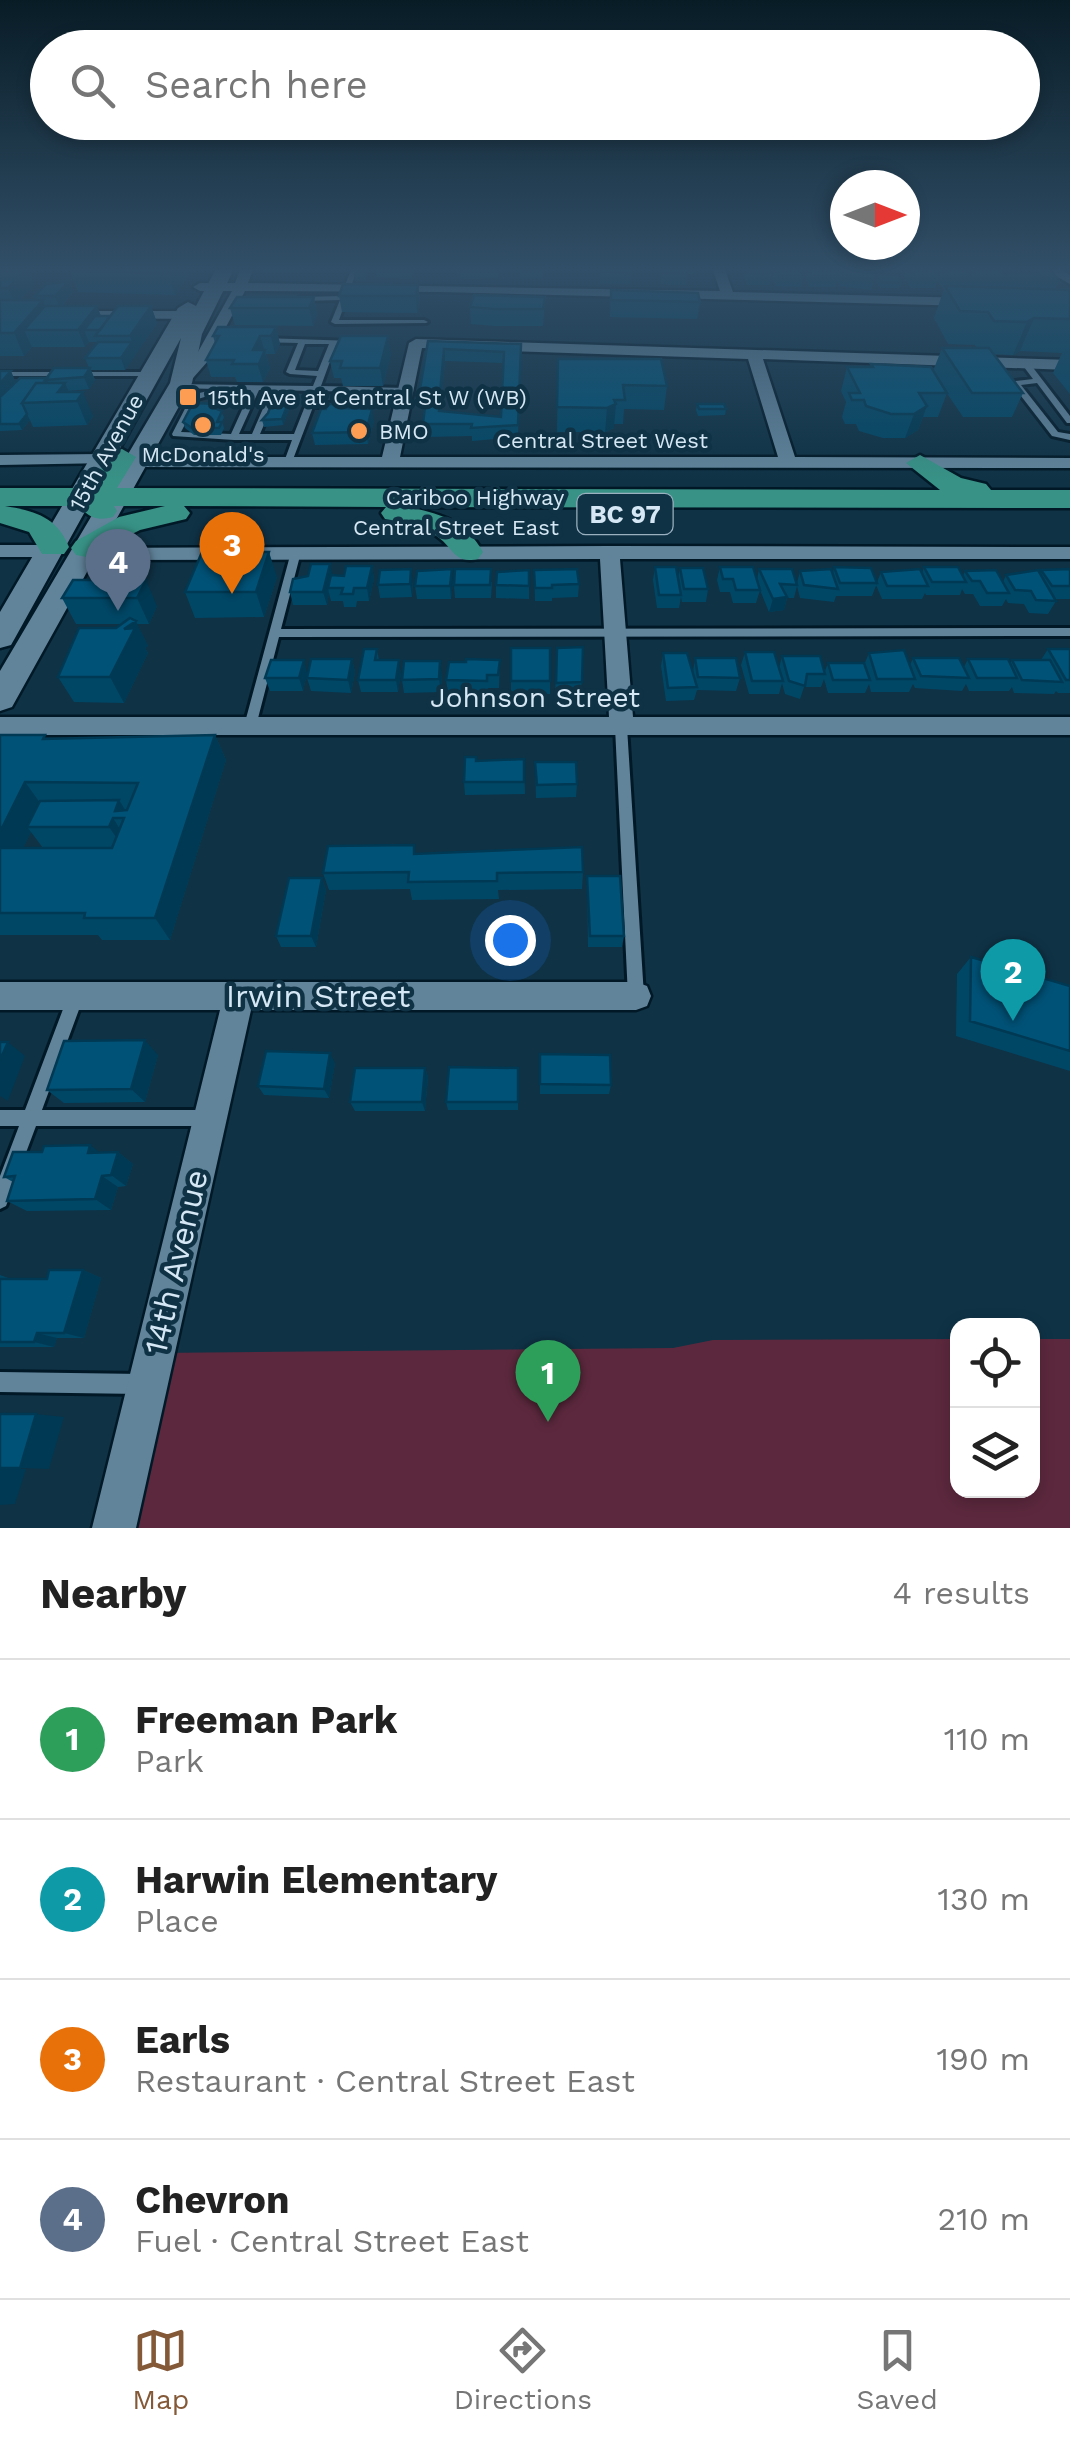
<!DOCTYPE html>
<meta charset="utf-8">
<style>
body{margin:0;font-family:"Work Sans",sans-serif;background:#f2f2f2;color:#222}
.controls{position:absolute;right:30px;bottom:30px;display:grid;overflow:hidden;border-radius:20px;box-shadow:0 5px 15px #0003}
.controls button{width:90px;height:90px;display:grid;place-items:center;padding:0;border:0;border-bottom:2px solid #e0e0e0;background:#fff;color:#222;font:50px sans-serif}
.compass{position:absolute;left:830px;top:170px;width:90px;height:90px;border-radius:50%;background:#fff;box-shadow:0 5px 15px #0003;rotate:90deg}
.you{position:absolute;left:510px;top:940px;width:35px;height:35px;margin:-25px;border:8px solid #fff;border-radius:50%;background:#1a73e8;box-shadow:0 0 0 15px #1a73e833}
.badge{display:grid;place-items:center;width:65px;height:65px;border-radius:50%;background:#845938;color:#fff;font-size:32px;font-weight:700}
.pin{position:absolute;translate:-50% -82px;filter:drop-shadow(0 2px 5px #0008)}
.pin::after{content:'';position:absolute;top:52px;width:35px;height:30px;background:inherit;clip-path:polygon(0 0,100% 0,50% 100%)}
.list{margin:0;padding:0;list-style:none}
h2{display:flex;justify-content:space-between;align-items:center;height:130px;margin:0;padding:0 40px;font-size:42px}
h2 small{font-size:32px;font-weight:400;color:#767676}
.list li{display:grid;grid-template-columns:65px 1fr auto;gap:30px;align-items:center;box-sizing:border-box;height:160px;padding:0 40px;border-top:2px solid #e0e0e0}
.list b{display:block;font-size:38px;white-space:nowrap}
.list p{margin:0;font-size:32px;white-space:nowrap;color:#767676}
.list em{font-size:32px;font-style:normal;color:#767676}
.icon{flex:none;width:55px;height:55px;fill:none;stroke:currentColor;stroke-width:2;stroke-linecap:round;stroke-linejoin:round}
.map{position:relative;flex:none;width:1070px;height:1528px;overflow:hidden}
.search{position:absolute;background:#fff;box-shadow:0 5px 15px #0003;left:30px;right:30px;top:30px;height:110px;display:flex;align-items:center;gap:25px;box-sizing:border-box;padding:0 35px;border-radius:55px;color:#767676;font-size:38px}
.sheet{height:770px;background:#fff}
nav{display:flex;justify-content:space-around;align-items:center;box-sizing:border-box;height:140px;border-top:2px solid #e0e0e0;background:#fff;font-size:28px;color:#767676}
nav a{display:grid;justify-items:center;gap:5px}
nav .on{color:#845938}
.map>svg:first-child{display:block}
.green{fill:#5c283d}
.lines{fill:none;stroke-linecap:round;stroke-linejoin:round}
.service-casing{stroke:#011927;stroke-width:6}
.minor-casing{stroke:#011927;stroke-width:5}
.secondary-casing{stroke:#011927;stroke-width:5}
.trunk-casing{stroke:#011927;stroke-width:5}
.service{fill:#61849b;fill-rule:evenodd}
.minor{fill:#61849b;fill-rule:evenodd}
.secondary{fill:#61849b;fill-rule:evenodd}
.trunk{fill:#389286;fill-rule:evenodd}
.wall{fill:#004766;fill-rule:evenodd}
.shaded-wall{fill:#003953}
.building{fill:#005277;stroke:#003953;stroke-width:2.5}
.poi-dot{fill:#fc9d53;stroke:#0f3245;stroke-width:4}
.labels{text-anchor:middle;stroke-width:9;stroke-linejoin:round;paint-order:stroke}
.far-poi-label{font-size:22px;fill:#d5e7f4;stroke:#0f3245;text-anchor:start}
.far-street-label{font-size:22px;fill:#d5e7f4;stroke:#0f3245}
.shield{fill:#0f3245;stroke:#9ab1c0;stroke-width:2.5}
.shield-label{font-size:25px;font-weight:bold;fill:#d5e7f4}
.street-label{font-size:28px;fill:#d5e7f4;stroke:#0f3245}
.near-street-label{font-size:32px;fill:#d5e7f4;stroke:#0f3245}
</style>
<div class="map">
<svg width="1070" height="1528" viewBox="0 0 1070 1528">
<rect width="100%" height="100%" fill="#0f3245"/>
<!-- green -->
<path class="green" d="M957,1339L958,1490H1032L1033,1339H1070V1528H114L155,1353L673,1348L713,1340Z"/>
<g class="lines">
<defs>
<path id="service" d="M352,267H358L339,320H424L428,322L426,323L335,324L331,322L340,300L301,301L298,299L301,297L341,296Z
M262,338L355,341V345H336L321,386L406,388L410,390L406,392H371L366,405L362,407H313L292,462L288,465L284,462L292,440H234L173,436L172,434L192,395L211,390L215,392L214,394L198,399L181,432L231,434L251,390L179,388H176V384L313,386L317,376L290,374L286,372L298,343L259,342V338ZM305,344H329L318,371L295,370ZM259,390H271L252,434H239ZM279,390L311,391L294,434H260ZM319,391L363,392L359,403H314Z
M1022,361H1028L1070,416V423H1067L1037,383L1021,385L1058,432L1070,434V440L1052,436L1011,383L1015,381L1033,379L1021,363Z
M0,372H150L154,374L150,376H0Z
M296,549L301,552L281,629L1070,628V636L279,637L256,726L250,730L244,726L291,552Z
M621,723L627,727L644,996L641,1001L636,1003L631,1001L628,996L615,727Z
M76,989L81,991L84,996L42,1110H208L214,1112L216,1118L214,1124L208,1126H36L6,1206L0,1209V1176L19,1126H0V1110H25L68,996L71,991Z
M0,1372L142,1374L149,1377L152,1384L149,1391L142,1394L0,1392Z"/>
<path id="minor" d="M241,267H254L248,283L720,291L712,267H724L733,292L970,298L977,302L970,306L439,292L245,291L208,361L186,386H176L173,383L194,359L232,291H200L193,287L200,283H235Z
M1040,267H1056L1070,275V284Z
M65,311H200L207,315L200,319L70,318L63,314Z
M416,339L1070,360V370L763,359L795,457L1070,458V468L135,467L126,462L135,457H382L409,343ZM422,348L748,359L778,457H400Z
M103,454L109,455V463L0,465V455Z
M0,545H51L61,551L51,557H0Z
M609,546L1070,547V559H620L633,717H1070V735H0V717H609L600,559L83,560L73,554L83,548Z
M0,982H636L647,986L651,996L647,1006L636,1010H251L136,1528H92L220,1010H0Z"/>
<path id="secondary" d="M217,267H235L202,334L192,383L12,707L0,711V671L170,383L181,338L15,638L11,645L0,648V612L178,308L188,302L196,306Z"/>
<path id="trunk" d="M122,449L136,457L117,488L940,490L906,463L920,455L961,478L986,484L991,490H1070V508L408,507C441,514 466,521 483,552L478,559C452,565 453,544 433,534C418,526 401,523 385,519L381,513L386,507L184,506L190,513L186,519L140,530L87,557L76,555L71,548L76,541L119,517L165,506H114L117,511L113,517C98,521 88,518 80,506H5C35,511 57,517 69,547L64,554H42L29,532L0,523V488H88L112,451Z"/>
</defs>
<!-- service casing -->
<use href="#service" class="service-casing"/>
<!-- minor casing -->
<use href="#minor" class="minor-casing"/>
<!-- secondary casing -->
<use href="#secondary" class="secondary-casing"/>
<!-- trunk casing -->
<use href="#trunk" class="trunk-casing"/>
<!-- service -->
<use href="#service" class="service"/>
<!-- minor -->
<use href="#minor" class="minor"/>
<!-- secondary -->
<use href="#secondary" class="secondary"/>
<!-- trunk -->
<use href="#trunk" class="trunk"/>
</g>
<!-- wall -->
<path class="wall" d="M0,267L35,284L19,300H36L34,296L69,281L73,292L62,306H97L101,316H110L151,306L157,323L125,370H91L95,380L89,389L68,391L93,416L87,425L33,427L30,420L22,430L0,431V371L16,382L47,378L89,368L85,358L97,342H89L85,347H32L24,356H0Z
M262,267H302L299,273H263Z
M370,267L365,281H355L353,270Z
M375,267H415L411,279L377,277Z
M498,267V278L461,279L460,268Z
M549,267V269H543V279H520V268Z
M601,267H631L630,284L600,283Z
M662,267H695L694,274H687L686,285L661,284Z
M747,267L771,274L769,285H747L745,277Z
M775,267L803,276L801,287L776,286L773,278Z
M839,267L874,279L871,290L840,286L837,279L835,287H809L806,279L809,268L837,275Z
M907,267H931L938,277L935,288H911L904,277Z
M1032,267H1048L1059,281L1055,290H1070V394L1053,373L1062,353L1020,351L1013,355L993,354L1023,393L1012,417H963L944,389L947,393L938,417H923L918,430L905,438H883L859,431L856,424H845L842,417L846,402L841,391L847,367H870L871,364L933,371L942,348H977L975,345L948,344L934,318L944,289L938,281L941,270L971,276L973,271L1006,278L1007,274H1029Z
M70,270L189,274L175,295L78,292Z
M879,276L901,283L899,288H880L877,282Z
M418,285L420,301L417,313L342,312L339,296Z
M611,290L700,302L697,319L610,317Z
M314,297L317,314L313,326L235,325L230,308Z
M545,297L543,326H495L471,324L470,307Z
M276,327L280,344L275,354H266L270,368L263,382H237L235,377H211L206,360L215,343L213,336Z
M428,341L521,344L518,437L472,441V436L424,437L423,424L425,407H420L419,395ZM445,361L504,363L501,417L441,411L440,406H436L441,405Z
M391,354L383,386H343L341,378H334L330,361Z
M558,359L667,386L664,410L624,409L623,424H614V428L605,432H557Z
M217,404L224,417L222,422L224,428L221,435H194L185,428L183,422Z
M291,404L283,425L264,427L262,420Z
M697,404L726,409L725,415L698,416L696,410Z
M341,409L374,421L368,444L315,445L312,433Z
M372,566L374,579L369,601H357L356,607H344L343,601H331L329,593L327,605H293L290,592L332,575L344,576Z
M655,567L678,577L680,568L708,589L706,602H682L681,597L679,608H657L653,580Z
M720,567L757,580L759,569L797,583L800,571L833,573L834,567L877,583L872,596H836L834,602L800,598L797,586L794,598H787L784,610L769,612L760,590L756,603H733L730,592H720L717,580Z
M924,567L963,576L965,571L1003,582L1006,575L1040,573L1041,570L1070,569V599H1055L1056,601L1048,614L1029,613L1024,604L1008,603L1006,599L1002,606H980L973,594H965L962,589L960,595H926L925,593L922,599H882L876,585L881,572L922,573Z
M529,570V599L496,598V585Z
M534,570L579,584L578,597L552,598V601H535Z
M277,577L264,617L195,618L185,592Z
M129,580L157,606L149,624H137L148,646L145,648L148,653L124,703L74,702L58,677L122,624H76L62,598Z
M413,582L412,597L380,598L378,585Z
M453,582L451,599H417L415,586Z
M492,582L491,598H455L454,585Z
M583,647L581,695L555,696L557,648Z
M511,648H550V694H511Z
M377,649L379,660L401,673L398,692H361L358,680Z
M1048,649H1070V693H1058L1056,691L1054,694L1014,693L1012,687L1009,691H969L966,684L962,691L915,688L913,684L909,692H871L869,684L865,693H828L824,679L821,687H804L800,699L785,694L782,683L779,694H749L741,665L745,652L779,668L782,656L825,671L828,663L864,665L869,653L910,665L913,658L964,667L968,659L1010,663L1012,660H1041Z
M663,653L693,672L695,658L740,678L736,691L697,690L694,700L666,701L661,666Z
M352,659L355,672L351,693L311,691L307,678Z
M500,660L499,688H488L487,694L448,693L446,680L466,662Z
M307,673L303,691H270L265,678Z
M442,674L441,692L404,693L402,680Z
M0,735L48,739L215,735L226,760L170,940H102L98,935H0ZM31,832L43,848H23Z
M524,759L525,794L465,795L464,782L476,761Z
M535,762L577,784L576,797L536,798Z
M416,854L583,872L582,889L498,890L499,899L412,900L410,889L329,890L323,873Z
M587,876L624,936L622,947H588Z
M322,878L326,890L316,947H281L276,936Z
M971,957L1070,986V1071L956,1036L957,974Z
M540,1054L611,1085L609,1094H540Z
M158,1055L145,1102L64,1103L47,1090Z
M335,1063L329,1098L264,1095L258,1086Z
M425,1068L428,1077L425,1111H355L350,1102Z
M518,1068V1110H448L446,1102Z
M100,1152H118L133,1164L126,1186L118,1187L111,1210L27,1211L7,1201L13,1182L4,1177Z
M83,1270L101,1278L84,1338H57L54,1347H0V1275L11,1279H47Z"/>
<!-- shaded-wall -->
<path class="shaded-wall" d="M28,267L35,284L16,304L8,288Z
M173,267H187L189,274L175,295L169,274Z
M365,267H370L365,281L364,270Z
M69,281L73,292L60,307L55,296Z
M418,285L420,301L417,313L416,296Z
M314,297L317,314L313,326L309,308Z
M43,300L52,323L24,330L32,347L24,356L14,333Z
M97,306L103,323L84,330L89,342L85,347L78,330Z
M151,306L157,323L136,354L130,336Z
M1034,318L1020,351L1013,355L1027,322Z
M276,327L280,344L275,354L271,336Z
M260,336L270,368L263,382L253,350Z
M388,336L391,354L383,386L380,368Z
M132,342L136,354L125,370L121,358Z
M444,349L445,361L441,405L420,407L419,395Z
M90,368L95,380L89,389L84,377Z
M11,371L16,383L0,397V383Z
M65,383L73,401L58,392Z
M83,392L93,416L87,425L77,401Z
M290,398L291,404L283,425L282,419Z
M616,404L614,428L605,432L607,408Z
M927,406L918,430L905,438L914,414Z
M372,409L374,421L368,444L366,432Z
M27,414L30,420L22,430L19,424Z
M269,552L277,577L264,617L256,592Z
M330,564L333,577L328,588L329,593L327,605L323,592Z
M372,566L374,579L369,601L367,588Z
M411,569L413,582L412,597L410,584Z
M452,569L453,582L451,599L450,586Z
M124,570L136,595L118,580Z
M146,580L157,606L149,624L137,598Z
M787,597L784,610L769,612L773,599Z
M136,621L148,646L145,648L148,653L124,703L110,677L124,629Z
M352,659L355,672L351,693L348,680Z
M304,660L307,673L303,691L299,678Z
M399,660L401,673L398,692L396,680Z
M440,661L442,674L441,692L439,679Z
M215,735L226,760L170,940L155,918Z
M25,782L43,807L27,827L31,832L12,871L0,857V832Z
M119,800L134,824L115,811Z
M113,818L128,842L125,850L109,827Z
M322,878L326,890L316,947L311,936Z
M145,1040L158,1055L145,1102L131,1089Z
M8,1042L25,1056L8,1101L0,1096V1060Z
M330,1053L335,1063L329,1098L324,1089Z
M425,1068L428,1077L425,1111L422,1102Z
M90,1145L106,1157L88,1153Z
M118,1152L133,1164L126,1186L111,1175Z
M102,1176L118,1187L111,1210L95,1199Z
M83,1270L101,1278L84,1338L64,1333Z
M37,1333L57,1338L54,1347L34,1342Z
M36,1414L64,1417L49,1469L20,1468Z
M0,1468L26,1469L15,1504L0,1505Z"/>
<!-- building -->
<path class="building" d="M0,267H28L8,288H0Z
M72,267H173L169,274L70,270Z
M601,267H631V273L600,272Z
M662,267H687V274L662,273Z
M747,267H769L771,274H748Z
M776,267H800L803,276L778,275Z
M839,267L869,269L874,279L843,275Z
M908,267H931L938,277H915Z
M1033,267H1048L1059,281H1045Z
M809,268H834L838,276H812Z
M941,270H966L973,279H948Z
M973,271H1000L1007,279H979Z
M1007,274H1034L1040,280L1012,279Z
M879,276L898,277L901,283L882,282Z
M69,281L55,296H34L46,284Z
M343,284L418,285L416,296H339Z
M945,286L1070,290V319L1034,318L1027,322L994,321L988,312L960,311Z
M611,290L698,293L700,302L611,300Z
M474,295L545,297L543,309H495L470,307Z
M237,297H314L309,308H230Z
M0,300H43L14,333H0Z
M45,306H97L78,330H24Z
M118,306H151L130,336H95Z
M95,316H110L100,330H84Z
M218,327H276L271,336H260L253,350H265L259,364H232L234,360H206L219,336H213Z
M341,336H388L380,368H340L342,361H330Z
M428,341L521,344L518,425L471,428L472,424H423L425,406H440L439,411L501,417L504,352L444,349L440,393L419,395Z
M98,342H132L121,358H85Z
M942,348H989L1023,393H972Z
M558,359H661L667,386L623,385L625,400H614L616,404L607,408L557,407Z
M871,364L931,367L947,393H919L927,406L914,414H891L866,406L864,400H852L849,393H860L847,367H873Z
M54,368H90L84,377L45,380Z
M0,371H11L0,383Z
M20,378H47L45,380L47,383H36L22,403L27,414L19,424H0V397Z
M36,383H65L58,392H83L77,401L22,403Z
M274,398H290L282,419L262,420L268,413Z
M193,403L217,404L215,408L222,411L217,422H222L219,428H192L183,422Z
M327,404H340L339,408L372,409L366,432L312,433L321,409H326Z
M697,404H724L726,409H699Z
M202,552H269L256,592H185Z
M311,564H330L323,592H290L293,579L308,576Z
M346,566H372L367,588H354L353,594H341L343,588H328L331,575L344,576Z
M655,567H676L681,595H659Z
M720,567H753L760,590H736L733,579H723Z
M834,567L871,568L877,583H840Z
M924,567H958L966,582H932Z
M680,568H703L708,589H684Z
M411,569L410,584L378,585L380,570Z
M452,569L450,586H415L417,571Z
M455,569H491L490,585H454Z
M577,569L579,584L552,585V588H535L534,570Z
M759,569H792L797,585L780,584L787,597L773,599Z
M831,569L838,589L804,585L800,571Z
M920,569L928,586H887L881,572Z
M1070,569V586H1052L1041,570Z
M111,570H124L118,580H146L137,598H62L73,580H106Z
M529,570V586L496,585L497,572Z
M996,570L1009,593H987L980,581H972L965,571Z
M1038,570L1056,601L1036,600L1031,591L1015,590L1006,575Z
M130,618L136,621L124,629L135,628L110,677H58L79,628H116Z
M583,647L582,682L556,683L557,648Z
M511,648H550V681H511Z
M364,649H377L375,660H399L396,680H358Z
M1048,649H1070V680H1066Z
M904,650L915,679H877L869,653Z
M745,652H774L783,681H752Z
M663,653H687L697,687L668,688Z
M782,656H820L825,674H807L805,686L789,681Z
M695,658H736L740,678L698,677Z
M913,658H959L969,678L921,676Z
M311,659H352L348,680L307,678Z
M466,659L500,660L498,675H487V681L446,680L449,662H466Z
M968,659H1008L1017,678H977Z
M271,660H304L299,678H265Z
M1012,660H1050L1062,682L1022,680Z
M404,661H440L439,679L402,680Z
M828,663H864L870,680H833Z
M0,735H45L43,739L215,735L155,918H84L85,913H0V848H112L124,818H113L109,827H27L40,801L119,800L115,811L127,810L138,783L25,782L0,832Z
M465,757H476V761L524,759V782H464Z
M535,762H576L577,784L537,785Z
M414,845V854L582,847L583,872L497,873V881L408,882L409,872L323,873L328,846Z
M587,876H620L624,936H590Z
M289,878H322L311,936H276Z
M971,957L1070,986V1051L970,1021Z
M145,1040L131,1089L47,1090L64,1041Z
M0,1042H8L0,1060Z
M266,1051L330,1053L324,1089L258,1086Z
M540,1054L610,1055L611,1085L540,1084Z
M449,1067L518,1068V1102H446Z
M355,1068H425L422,1102H350Z
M90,1145L88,1153L118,1152L111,1175L102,1176L95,1199L7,1201L15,1176L4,1177L13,1152H42L44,1146Z
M49,1270H83L64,1333H37L34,1342H0V1279H47Z
M0,1414H36L20,1468H0Z"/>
<!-- sky -->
<linearGradient id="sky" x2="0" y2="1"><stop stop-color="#081c26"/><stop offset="0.56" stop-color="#314f68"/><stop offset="1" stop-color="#314f68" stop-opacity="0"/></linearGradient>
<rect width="1070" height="481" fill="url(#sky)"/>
<!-- markers -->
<g class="poi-dot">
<rect x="178" y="387" width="20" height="20" rx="5"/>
<circle cx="203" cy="425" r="10"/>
<circle cx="359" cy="431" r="10"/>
</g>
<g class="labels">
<!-- far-poi labels -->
<g class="far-poi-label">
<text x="208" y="405">15th Ave at Central St W (WB)</text>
<text x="379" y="439">BMO</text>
<text x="203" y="462" text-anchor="middle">McDonald's</text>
</g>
<!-- far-street labels -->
<g class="far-street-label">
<text x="602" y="448">Central Street West</text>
<text transform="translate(106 452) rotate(-61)" y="8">15th Avenue</text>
<text x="475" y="505">Cariboo Highway</text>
<text x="456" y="535">Central Street East</text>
</g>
<!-- shield labels -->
<rect class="shield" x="577.5" y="494" width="95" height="40" rx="8"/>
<g class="shield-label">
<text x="625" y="523">BC 97</text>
</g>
<!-- street labels -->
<g class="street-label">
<text x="535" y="707">Johnson Street</text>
</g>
<!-- near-street labels -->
<g class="near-street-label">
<text x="318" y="1007">Irwin Street</text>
<text transform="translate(176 1262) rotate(-77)" y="11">14th Avenue</text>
</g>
</g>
</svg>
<div class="controls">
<button><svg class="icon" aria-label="locate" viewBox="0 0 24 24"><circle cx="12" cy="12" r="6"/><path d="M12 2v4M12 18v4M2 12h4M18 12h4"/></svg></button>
<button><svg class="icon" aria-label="layers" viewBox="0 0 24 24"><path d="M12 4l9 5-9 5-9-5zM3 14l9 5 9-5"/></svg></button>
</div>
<svg class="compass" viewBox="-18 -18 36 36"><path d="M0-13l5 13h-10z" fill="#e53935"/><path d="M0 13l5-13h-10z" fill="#767676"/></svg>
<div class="you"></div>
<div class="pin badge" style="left:548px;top:1422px;background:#2e9e5b">1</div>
<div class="pin badge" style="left:1013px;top:1021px;background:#0f9aa8">2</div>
<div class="pin badge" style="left:232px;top:594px;background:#e8710a">3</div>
<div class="pin badge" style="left:118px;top:611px;background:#5c6f8a">4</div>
<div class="search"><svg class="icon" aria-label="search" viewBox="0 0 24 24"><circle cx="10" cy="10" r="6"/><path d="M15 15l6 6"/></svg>Search here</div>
</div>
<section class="sheet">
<h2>Nearby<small>4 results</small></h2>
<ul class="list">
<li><span class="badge" style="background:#2e9e5b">1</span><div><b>Freeman Park</b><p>Park</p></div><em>110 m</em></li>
<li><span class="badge" style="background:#0f9aa8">2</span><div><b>Harwin Elementary</b><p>Place</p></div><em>130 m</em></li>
<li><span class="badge" style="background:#e8710a">3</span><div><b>Earls</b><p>Restaurant · Central Street East</p></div><em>190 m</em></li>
<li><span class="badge" style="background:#5c6f8a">4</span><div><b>Chevron</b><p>Fuel · Central Street East</p></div><em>210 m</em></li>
</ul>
</section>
<nav>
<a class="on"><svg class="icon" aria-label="map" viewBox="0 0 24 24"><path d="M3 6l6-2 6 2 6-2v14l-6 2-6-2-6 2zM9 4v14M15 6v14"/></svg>Map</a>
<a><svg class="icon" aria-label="directions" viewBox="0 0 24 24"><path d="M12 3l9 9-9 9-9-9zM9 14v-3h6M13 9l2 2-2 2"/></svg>Directions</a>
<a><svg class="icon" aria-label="saved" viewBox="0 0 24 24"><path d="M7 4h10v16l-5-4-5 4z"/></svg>Saved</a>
</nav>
